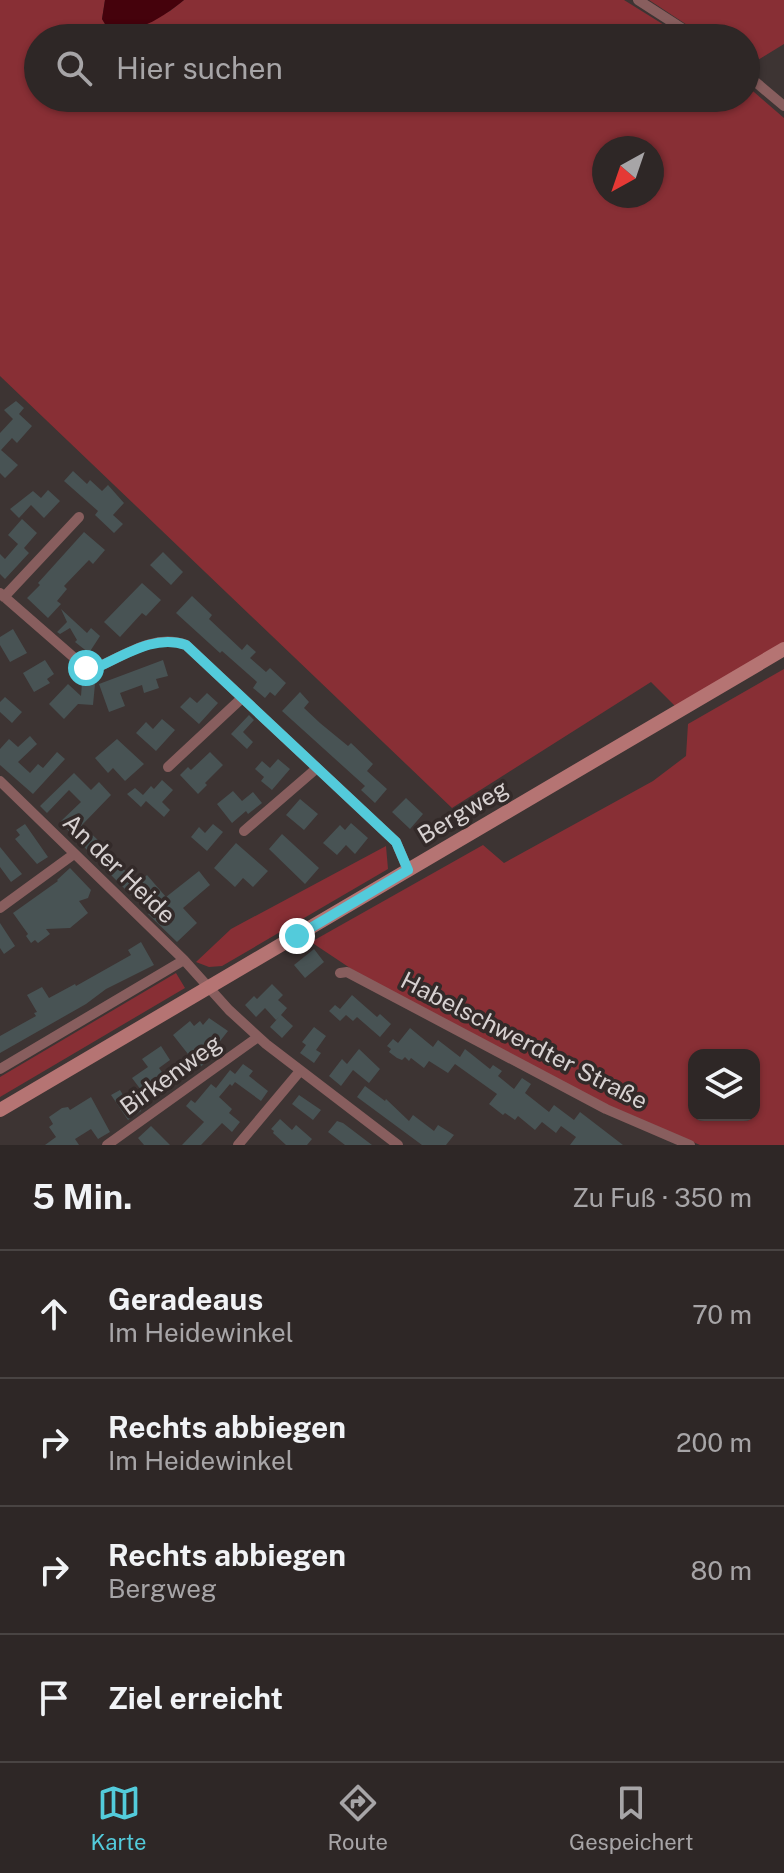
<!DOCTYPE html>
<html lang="de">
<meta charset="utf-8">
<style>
body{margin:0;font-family:"Public Sans",sans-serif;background:#362f2e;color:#f1f3f6}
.controls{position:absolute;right:24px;bottom:24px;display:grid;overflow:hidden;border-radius:16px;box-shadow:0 2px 6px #0004}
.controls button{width:72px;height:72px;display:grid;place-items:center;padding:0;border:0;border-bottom:2px solid #494443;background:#2e2726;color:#f1f3f6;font:40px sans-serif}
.compass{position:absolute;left:592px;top:136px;width:72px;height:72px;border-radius:50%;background:#2e2726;box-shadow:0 2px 6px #0004;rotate:220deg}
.stop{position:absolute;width:24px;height:24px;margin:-18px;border:6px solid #53cbdb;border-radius:50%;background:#fff}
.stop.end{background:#53cbdb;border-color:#fff;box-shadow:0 2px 8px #0008}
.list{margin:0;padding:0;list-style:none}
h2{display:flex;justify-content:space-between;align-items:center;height:104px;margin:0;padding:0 32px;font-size:34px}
h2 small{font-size:26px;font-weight:400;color:#a7a5a7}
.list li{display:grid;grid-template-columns:52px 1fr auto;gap:24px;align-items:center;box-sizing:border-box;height:128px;padding:0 32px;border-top:2px solid #494443}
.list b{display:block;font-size:30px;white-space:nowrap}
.list p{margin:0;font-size:26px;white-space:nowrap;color:#a7a5a7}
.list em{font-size:26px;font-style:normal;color:#a7a5a7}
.icon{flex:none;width:44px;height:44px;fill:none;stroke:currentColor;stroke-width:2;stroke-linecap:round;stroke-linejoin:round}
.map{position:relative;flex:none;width:784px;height:1145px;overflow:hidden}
.search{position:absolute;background:#2e2726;box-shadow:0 2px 6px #0004;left:24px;right:24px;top:24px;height:88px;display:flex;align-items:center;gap:20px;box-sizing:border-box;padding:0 28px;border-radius:44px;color:#a7a5a7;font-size:30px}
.sheet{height:616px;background:#2e2726}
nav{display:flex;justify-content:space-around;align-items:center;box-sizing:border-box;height:112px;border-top:2px solid #494443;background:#2e2726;font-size:22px;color:#a7a5a7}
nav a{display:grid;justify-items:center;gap:4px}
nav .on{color:#53cbdb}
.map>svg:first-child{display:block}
.green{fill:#882f35;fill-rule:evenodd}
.water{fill:#45020c}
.building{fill:#485354}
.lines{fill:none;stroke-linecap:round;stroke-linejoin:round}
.street{stroke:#885e5e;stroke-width:10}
.secondary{stroke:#b57473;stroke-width:14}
.route{stroke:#53cbdb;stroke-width:10}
.labels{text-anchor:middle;stroke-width:7;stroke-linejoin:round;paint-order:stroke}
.street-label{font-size:24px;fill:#d7d1d1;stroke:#332a29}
</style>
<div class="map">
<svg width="784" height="1145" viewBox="0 0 784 1145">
<rect width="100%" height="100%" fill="#3d3433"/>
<!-- green -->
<path class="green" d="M0,0H105L102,19L105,24L131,30L170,11L184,0H624L685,38H38V98H746V85L784,118V642L675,706L651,682L452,808L0,376ZM604,148H652V196H604Z
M649,0H784V44L748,66L746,38H707Z
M784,669V1145H700L602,1103L365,978L311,942L483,845L504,863L653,781L686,756L688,724ZM694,1055H754V1115H694Z
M386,846L388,869L222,966L209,967L196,962L231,929Z
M176,973L185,988L0,1097V1077Z"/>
<!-- water -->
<path class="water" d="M105,0H184C163,17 131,40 105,24L102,19Z"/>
<!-- building -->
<path class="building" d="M16,401L24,408L19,414L32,426L17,443L12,438L1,450L18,465L5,478L0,473V433L13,419L4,410Z
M73,471L87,484L90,480L102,491L108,485L124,503L113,515L123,524L114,533L95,515L98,511L64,481Z
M48,490L60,501L44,518L31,505L19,518L10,509L33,491L41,498Z
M22,519L37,533L24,548L29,553L5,579L0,574V554L5,559L18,544L8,535Z
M84,532L105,550L93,564L89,560L64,586L67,589L57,601L61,604L48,618L27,598L40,585L38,583Z
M163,552L183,572L171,585L150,565Z
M142,583L161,600L146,616L142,613L120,637L104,622Z
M192,596L212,615L209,619L242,650L247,644L256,652L250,658L266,672L270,668L286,683L275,696L270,692L265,698L253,688L257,682L222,651L220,653L176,613Z
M61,609L87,633L91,628L100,636L89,653L75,642L77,640L70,628L60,634L57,632L67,622Z
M13,629L27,653L10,662L0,645V637Z
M45,660L54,674L47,679L50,683L34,692L23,673Z
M163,660L168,676L156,679L159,688L144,693L142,685L120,693L125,706L109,712L99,684Z
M82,683L95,684L93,705L78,704L64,719L49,704L68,684L81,696Z
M300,692L309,702L304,708L320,723L348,746L351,743L373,764L367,771L387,789L375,803L361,790L365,786L282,711Z
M207,693L218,703L199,724L180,707L190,697L197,703Z
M5,697L22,712L12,723L0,712V702Z
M249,715L254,720L243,732L253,742L247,749L231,734Z
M162,719L175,730L156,751L136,733L146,722L153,729Z
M30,736L37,744L18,762L30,773L38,764L43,768L57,752L65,759L33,794L0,765V749L9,739L18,747Z
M117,739L144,764L125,781L113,768L108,773L95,758Z
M210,752L223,765L205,783L207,785L198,794L180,775L188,767L191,770Z
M278,759L290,769L272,790L261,781L264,777L255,769L262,761L270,768Z
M74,773L91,790L99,782L111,795L82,825L100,842L90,853L60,822L81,802L69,790L47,813L40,806Z
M162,780L173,790L162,802L170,810L164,817L146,801L141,807L127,794L135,788L143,795L151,786L154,789Z
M233,791L242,801L253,792L262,803L248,814L246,811L232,823L217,804Z
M406,798L423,814L410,829L392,812Z
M300,799L318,814L304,830L286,815Z
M351,823L368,838L355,854L346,845L337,855L323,843L340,825L345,830Z
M25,824L48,857L37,864L15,839L20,835L16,830Z
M213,824L223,832L207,851L191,837L199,827L205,833Z
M282,834L319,868L305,884L269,849Z
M236,843L268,871L253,887L243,878L235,887L214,868Z
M0,847L22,874L11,882L0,867Z
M112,859L139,883L147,875L166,897L199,871L210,885L183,908L197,923L177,942L148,914L158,904L145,890L135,899L104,868Z
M70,868L91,890L88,898L79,901L88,913L70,928L46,929L50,934L38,943L35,940L31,943L26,936L28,934L13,913L58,881L57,880Z
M0,923L15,946L4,954L0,948Z
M141,942L154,965L106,989L86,1004L0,1053V1036L36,1016L34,1013L37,1012L27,995L42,987L49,998L75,984L76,986L131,955L128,950Z
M314,949L324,962L305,978L294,965Z
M272,984L283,995L278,1000L287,1008L281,1015L293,1026L282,1038L270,1027L279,1017L276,1020L265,1008L256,1017L245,1005L254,996L257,999Z
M352,995L377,1017L380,1014L391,1024L380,1037L357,1017L353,1021L346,1015L340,1021L329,1011L335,1005L340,1009Z
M209,1018L228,1031L213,1050L216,1054L199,1068L173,1035L190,1021L194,1026L200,1021L203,1025Z
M314,1027L326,1036L316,1050L321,1053L314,1063L300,1053L306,1045L302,1042Z
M410,1028L433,1047L438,1040L460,1057L465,1049L490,1069L493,1065L502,1071L498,1076L514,1089L522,1078L531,1084L525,1093L549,1112L554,1105L574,1120L580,1112L623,1145H570L576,1137L561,1126L556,1133L542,1122L535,1130L518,1116L515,1120L505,1113L503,1115L489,1104L497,1094L455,1064L448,1073L429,1061L424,1068L411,1058L409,1061L405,1057L402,1060L397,1058L389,1052L391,1049L387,1046L393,1039L398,1043Z
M161,1046L170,1060L159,1068L172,1086L158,1096L154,1091L135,1103L141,1111L128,1120L111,1095L120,1090L126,1100L141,1090L132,1078L148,1067L142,1059Z
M359,1049L380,1069L369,1083L353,1070L341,1086L329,1076L342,1059L347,1064Z
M243,1064L253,1071L249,1076L268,1091L261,1101L235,1082L232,1086L230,1084L219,1097L232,1109L229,1113L240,1122L232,1132L222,1123L201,1145H182L204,1122L186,1106L191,1100L195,1103L211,1084L216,1088L230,1070L235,1074Z
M365,1086L385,1101L386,1099L409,1121L413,1115L434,1131L438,1125L454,1135L446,1145H422L357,1097Z
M299,1095L321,1110L313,1120L292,1104Z
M91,1097L110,1132L98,1139L91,1129L75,1139L79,1145H45L56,1137L49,1127L53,1124L49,1117L62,1108L68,1107L70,1110Z
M280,1119L292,1130L296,1125L312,1139L307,1145H286L273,1133L274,1131L271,1129Z
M337,1121L343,1123L372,1145H345L328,1132Z
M151,1126L170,1145H144L138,1138Z"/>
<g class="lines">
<!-- street -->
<path class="street" d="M638,0L697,38
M746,74L784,106
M0,593L86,668H96C125,655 155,633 186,645L396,842L408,870
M4,597L79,517
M168,767L242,698
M0,781L184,960L229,1010L266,1044L398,1145
M244,831L317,768
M0,908L74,854
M340,973L347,972L606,1109L690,1145
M0,1069L184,960
M107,1145L258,1037
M238,1145L300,1071"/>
<!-- secondary -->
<path class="secondary" d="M0,1110L784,649"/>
</g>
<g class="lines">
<!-- route -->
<path class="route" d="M86,668H96C125,655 155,634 186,645L396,842L408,870L297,936"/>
</g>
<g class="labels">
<!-- street labels -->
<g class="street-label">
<text transform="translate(463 812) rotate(-31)" y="8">Bergweg</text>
<text transform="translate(119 869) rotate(44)" y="8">An der Heide</text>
<text transform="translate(524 1041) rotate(27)" y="8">Habelschwerdter Straße</text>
<text transform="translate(171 1075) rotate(-36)" y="8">Birkenweg</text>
</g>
</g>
</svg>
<div class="controls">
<button><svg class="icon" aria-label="layers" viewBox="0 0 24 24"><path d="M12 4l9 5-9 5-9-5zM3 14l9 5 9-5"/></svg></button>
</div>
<svg class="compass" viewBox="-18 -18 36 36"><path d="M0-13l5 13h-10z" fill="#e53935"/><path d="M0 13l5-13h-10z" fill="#a7a5a7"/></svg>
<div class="stop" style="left:86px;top:668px"></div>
<div class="stop end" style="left:297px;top:936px"></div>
<div class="search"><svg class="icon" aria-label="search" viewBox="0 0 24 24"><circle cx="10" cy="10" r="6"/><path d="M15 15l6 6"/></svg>Hier suchen</div>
</div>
<section class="sheet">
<h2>5 Min.<small>Zu Fuß · 350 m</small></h2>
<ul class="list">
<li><svg class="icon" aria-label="ahead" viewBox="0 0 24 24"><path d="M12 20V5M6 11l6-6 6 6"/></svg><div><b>Geradeaus</b><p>Im Heidewinkel</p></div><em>70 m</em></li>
<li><svg class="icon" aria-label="right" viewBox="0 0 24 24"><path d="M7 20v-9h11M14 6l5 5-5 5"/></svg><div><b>Rechts abbiegen</b><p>Im Heidewinkel</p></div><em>200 m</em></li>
<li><svg class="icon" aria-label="right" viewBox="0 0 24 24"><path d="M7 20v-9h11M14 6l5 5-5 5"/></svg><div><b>Rechts abbiegen</b><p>Bergweg</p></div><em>80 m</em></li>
<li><svg class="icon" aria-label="arrive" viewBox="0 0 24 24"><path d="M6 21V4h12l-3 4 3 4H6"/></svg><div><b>Ziel erreicht</b></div></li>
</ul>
</section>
<nav>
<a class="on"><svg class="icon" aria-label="map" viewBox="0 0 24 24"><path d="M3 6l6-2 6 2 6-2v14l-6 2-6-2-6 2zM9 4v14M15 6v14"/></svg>Karte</a>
<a><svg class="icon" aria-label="directions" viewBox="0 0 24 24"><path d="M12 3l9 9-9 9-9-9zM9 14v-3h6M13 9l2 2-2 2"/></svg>Route</a>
<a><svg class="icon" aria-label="saved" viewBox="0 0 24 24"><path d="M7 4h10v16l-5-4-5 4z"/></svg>Gespeichert</a>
</nav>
